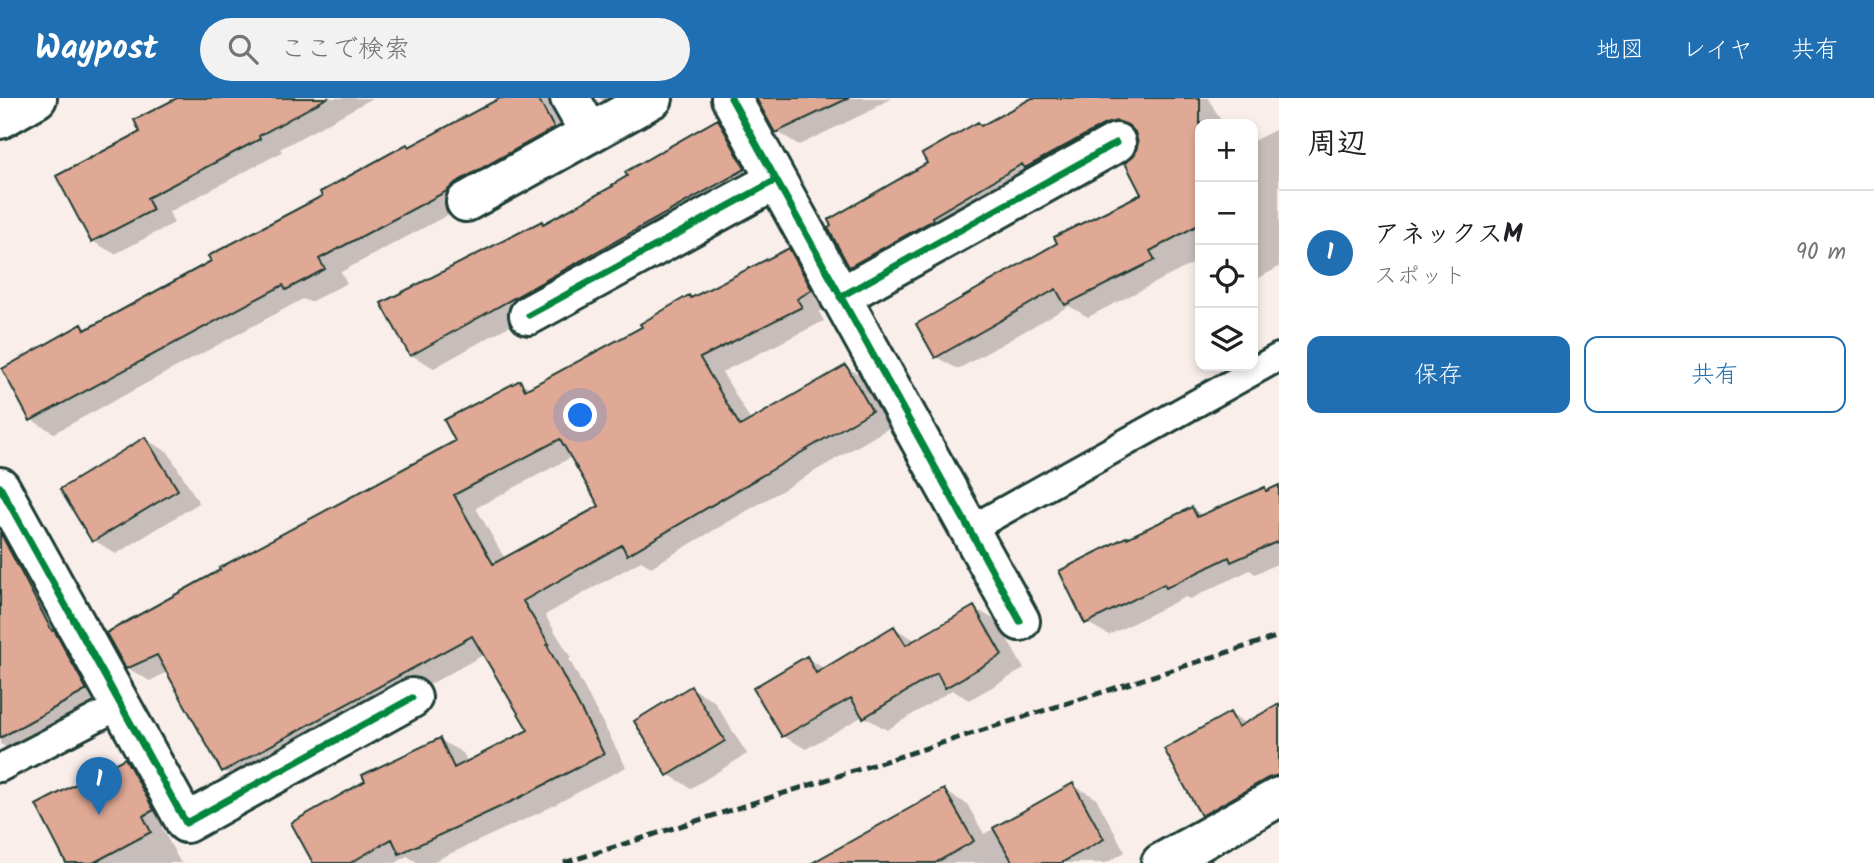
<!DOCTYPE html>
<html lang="ja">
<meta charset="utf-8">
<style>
body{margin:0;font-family:Kalam,"Klee One",sans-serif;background:#f2f2f2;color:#202124}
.controls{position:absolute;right:21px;top:21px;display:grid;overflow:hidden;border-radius:14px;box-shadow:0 4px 10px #0003}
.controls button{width:63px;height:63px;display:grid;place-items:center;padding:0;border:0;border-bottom:2px solid #e0e0e0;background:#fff;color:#202124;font:35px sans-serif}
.you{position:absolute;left:581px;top:318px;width:24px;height:24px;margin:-18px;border:5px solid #fff;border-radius:50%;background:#1a73e8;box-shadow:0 0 0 10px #1a73e833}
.badge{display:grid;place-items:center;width:46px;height:46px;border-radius:50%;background:#1f6fb2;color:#fff;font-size:23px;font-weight:700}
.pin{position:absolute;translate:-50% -58px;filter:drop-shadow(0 2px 4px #0008)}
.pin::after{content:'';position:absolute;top:37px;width:24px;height:21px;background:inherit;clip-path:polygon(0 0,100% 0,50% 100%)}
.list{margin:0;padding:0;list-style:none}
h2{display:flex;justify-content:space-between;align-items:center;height:91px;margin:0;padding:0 28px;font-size:30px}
h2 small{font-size:23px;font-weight:400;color:#757577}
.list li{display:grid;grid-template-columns:46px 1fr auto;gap:21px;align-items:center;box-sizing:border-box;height:126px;padding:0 28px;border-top:2px solid #e0e0e0}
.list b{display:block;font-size:26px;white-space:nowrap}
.list p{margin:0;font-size:23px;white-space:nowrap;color:#757577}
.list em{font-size:23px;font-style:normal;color:#757577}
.actions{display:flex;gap:14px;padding:21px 28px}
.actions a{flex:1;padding:16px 0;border:2px solid #1f6fb2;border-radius:14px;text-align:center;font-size:24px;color:#1f6fb2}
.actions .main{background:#1f6fb2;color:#fff}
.icon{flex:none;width:38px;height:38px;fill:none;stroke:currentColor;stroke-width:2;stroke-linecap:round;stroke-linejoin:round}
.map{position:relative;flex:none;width:1279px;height:765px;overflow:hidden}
header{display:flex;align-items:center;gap:42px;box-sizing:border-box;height:98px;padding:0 35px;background:#1f6fb2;color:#fff}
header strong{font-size:33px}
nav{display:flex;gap:38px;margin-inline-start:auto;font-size:24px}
.search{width:490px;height:63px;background:#f2f2f2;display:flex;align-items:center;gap:18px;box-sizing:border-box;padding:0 24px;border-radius:38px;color:#757577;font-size:26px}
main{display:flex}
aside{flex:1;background:#fff}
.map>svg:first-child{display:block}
.shadow{fill:#0003;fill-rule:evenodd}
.building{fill:#e0a996;stroke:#1f3d34;stroke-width:2;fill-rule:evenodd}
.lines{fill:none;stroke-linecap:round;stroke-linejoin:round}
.lane-casing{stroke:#1f3d34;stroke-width:32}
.street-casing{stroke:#1f3d34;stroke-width:44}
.lane{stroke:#fff;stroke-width:26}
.street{stroke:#fff;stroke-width:38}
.rail{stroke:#1f3d34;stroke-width:5;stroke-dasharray:10 5;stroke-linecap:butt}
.cycleway-casing{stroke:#fff;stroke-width:11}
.cycleway{stroke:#00873e;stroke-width:7}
</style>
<header>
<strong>Waypost</strong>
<div class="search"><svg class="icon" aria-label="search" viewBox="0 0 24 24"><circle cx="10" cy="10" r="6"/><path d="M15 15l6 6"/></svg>ここで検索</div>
<nav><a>地図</a><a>レイヤ</a><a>共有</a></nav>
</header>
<main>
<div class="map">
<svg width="1279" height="765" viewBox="0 0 1279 765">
<rect width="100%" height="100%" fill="#f9eeea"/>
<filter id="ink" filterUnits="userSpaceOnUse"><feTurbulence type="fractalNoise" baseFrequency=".0143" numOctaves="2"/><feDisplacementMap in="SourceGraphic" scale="14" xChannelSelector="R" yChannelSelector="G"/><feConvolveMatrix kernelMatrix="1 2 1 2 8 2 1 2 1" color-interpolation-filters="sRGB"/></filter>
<g filter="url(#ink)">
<!-- shadow -->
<path class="shadow" d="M181,0H373L280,51L282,54L169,114L174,125L115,156L92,143L142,34Z
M504,0H575L576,43L470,105L341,174L347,185L310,204L303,201L54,335L32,322L4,272L82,228L89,232L213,164L325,99L407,48L412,50Z
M599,0H642L619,12Z
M758,0H892L875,9L876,10L799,47L776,33Z
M1036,0H1208L1223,26H1200V162L1088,219L1069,208L958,271L936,259L1143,96L1137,57L1140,46L1137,36L1128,38L873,180L851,168L929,65L978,26L983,29Z
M718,23L740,36L767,84L434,270L411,257L542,125L545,127L615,87Z
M1279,30V169L1257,181L1253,178V43Z
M789,152L812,165L834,205L819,214L824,223L722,274L751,323L846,269L869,282L894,327L651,469L641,463L545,517L571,560L569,561L626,669L541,714L430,765H418L407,758L396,765H315L367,684L440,642L463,655L468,665L531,632L485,556L247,687L224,673L169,575H165L150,583L127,570L458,344L520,284L531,290L692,201ZM572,359L601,408L505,461L476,410Z
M145,341L168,354L199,405L116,456L94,442Z
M1279,389V465L1255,476L1250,472L1190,501L1185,499L1109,537L1086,524L1192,411L1204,418L1265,391L1269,394Z
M0,429L16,438L108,605L17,655L0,646Z
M974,510L997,523L1024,571L969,602L952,592L887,632L863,618L806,651L783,638L807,560L825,571L894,530L917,543Z
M692,590L714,603L747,656L691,690L669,677Z
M1279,608V699L1225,730L1202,717L1230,616L1247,626Z
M125,662L145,673L173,724L162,730L180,764L183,765H68Z
M1073,687L1096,700L1125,754L1106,765H848L944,693L967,706L984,736Z"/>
<!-- building -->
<path class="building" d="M177,0H327L259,38L260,41L147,100L153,112L91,144L56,78L140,34L134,22Z
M500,0H538L554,30L455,85L447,93L319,161L325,171L286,192L283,187L30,323L2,271L82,226L85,232L211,163L208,158L322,98L320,94L407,46L409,49Z
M756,0H849L775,35Z
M1032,0H1200V126L1150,153L1155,162L1065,207L1056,191L935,260L916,226L1057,145L1054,139L1141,96L1125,65L1135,56L1138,45L1135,34L1128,27L1117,23L1105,26L1025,70L1022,66L932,119L933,122L849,169L828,130L831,128L828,122L927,65L922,56L978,24L981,28Z
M718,21L745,71L410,258L381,205L542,123L543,126L613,88L612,87L627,78L625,74Z
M789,150L812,192L797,201L802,209L700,260L740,328L846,267L872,313L627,457L622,447L523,503L549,546L547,547L604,656L517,701L399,756L392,741L350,765H313L291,725L365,683L362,677L440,640L454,670L528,632L472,538L222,674L157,557L126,571L106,535L220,472L219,470L455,343L444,322L520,282L525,292L642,229L640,226L689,197L691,200ZM560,341L599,408L493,466L454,397Z
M145,339L178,392L92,444L60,391Z
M1279,387V443L1231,464L1229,459L1166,490L1164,486L1085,526L1059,473L1126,439L1127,440L1192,409L1197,419L1265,389L1266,393Z
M0,434L52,533L54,532L87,592L0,640Z
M974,508L1002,557L945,590L937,575L863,620L851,600L782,639L753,590L807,558L816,575L894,528L906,547Z
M691,588L725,643L667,678L634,623Z
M1279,606V677L1268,680L1201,718L1164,651L1230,614L1238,629Z
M125,660L154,712L143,718L151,734L93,765H66L36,707Z
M1073,685L1104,741L1061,765H1013L993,730Z
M944,691L974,743L935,765H812Z"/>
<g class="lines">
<defs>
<path id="lane" d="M969,432L1279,259
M0,670L121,607"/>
<path id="street" d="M570,0L590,35
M731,0L1020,523
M0,21L37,0
M466,104L653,0
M840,199L1116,45
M529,217L776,82
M0,389L186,725L412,600
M1161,765L1279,699"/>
</defs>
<!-- lane casing -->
<use href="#lane" class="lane-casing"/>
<!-- street casing -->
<use href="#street" class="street-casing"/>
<!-- lane -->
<use href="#lane" class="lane"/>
<!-- street -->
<use href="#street" class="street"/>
<!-- rail -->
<path class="rail" d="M564,765L1279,538"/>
<defs>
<path id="cycleway" d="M731,0L1020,523
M840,199L1116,45
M529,217L776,82
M0,389L186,725L412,600"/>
</defs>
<!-- cycleway casing -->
<use href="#cycleway" class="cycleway-casing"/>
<!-- cycleway -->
<use href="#cycleway" class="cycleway"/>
</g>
</g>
</svg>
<div class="controls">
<button>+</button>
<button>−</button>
<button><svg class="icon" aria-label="locate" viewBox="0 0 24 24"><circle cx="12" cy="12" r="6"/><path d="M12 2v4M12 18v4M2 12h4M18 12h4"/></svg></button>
<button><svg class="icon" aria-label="layers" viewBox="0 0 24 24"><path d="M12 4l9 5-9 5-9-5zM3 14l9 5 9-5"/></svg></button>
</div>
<div class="you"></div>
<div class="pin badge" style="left:99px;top:717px">1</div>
</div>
<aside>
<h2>周辺<small></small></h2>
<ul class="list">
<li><span class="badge">1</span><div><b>アネックスM</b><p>スポット</p></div><em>90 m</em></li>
</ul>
<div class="actions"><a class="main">保存</a><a>共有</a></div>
</aside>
</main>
